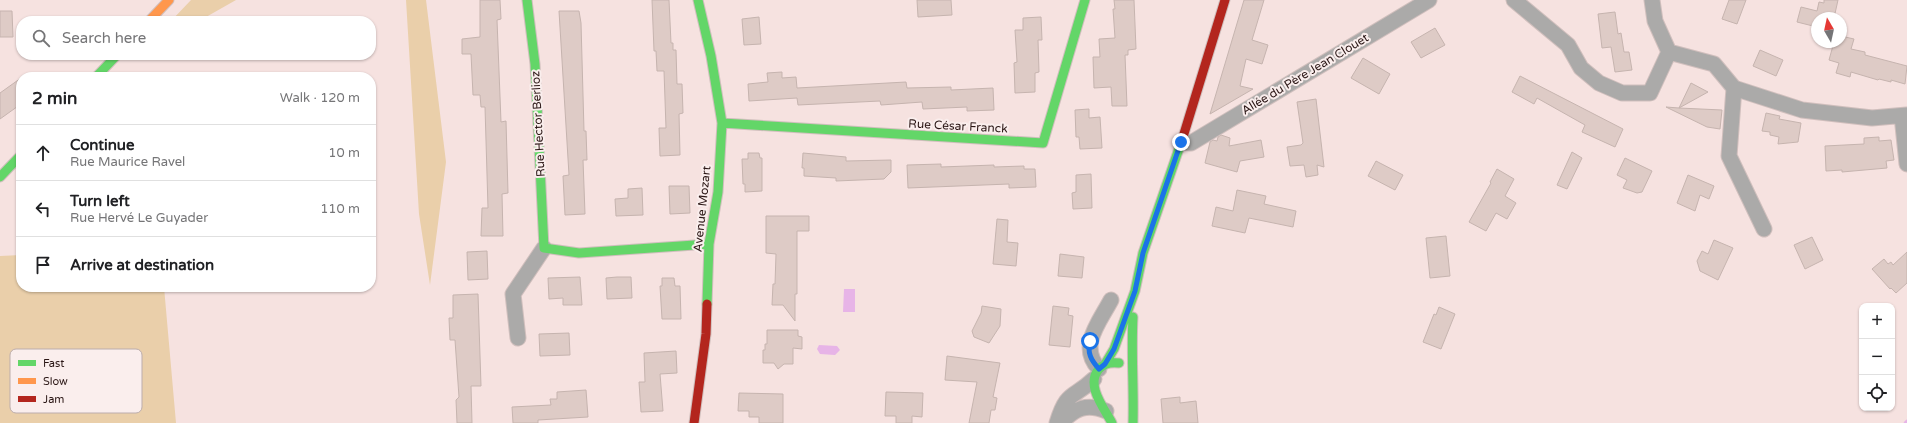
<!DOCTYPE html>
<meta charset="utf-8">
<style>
body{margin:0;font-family:"Varela Round",sans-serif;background:#f2f2f2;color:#202124}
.controls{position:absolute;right:12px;bottom:12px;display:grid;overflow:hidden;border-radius:8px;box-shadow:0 1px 3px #0004}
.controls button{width:36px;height:36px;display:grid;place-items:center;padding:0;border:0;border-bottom:1px solid #e0e0e0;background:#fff;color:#202124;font:20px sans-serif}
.compass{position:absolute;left:1811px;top:12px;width:36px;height:36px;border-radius:50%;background:#fff;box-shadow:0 1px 3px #0004;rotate:351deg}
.stop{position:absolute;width:12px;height:12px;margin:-9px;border:3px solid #1a73e8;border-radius:50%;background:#fff}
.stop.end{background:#1a73e8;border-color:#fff;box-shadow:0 1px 4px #0008}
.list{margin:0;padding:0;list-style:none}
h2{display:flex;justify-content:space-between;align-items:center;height:52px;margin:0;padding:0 16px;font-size:17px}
h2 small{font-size:13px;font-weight:400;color:#757577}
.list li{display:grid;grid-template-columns:26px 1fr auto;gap:12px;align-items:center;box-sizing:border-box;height:56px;padding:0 16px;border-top:1px solid #e0e0e0}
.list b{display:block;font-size:15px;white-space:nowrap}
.list p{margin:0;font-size:13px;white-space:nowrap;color:#757577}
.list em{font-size:13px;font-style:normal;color:#757577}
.icon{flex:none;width:22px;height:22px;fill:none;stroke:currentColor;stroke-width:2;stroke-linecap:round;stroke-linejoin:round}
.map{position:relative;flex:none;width:1907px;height:423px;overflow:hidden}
.search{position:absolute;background:#fff;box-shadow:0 1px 3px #0004;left:16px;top:16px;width:360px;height:44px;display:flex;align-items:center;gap:10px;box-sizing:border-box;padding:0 14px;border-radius:16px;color:#757577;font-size:15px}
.panel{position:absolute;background:#fff;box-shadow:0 1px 3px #0004;left:16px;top:72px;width:360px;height:220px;border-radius:16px}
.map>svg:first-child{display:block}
.green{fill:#eacfaa}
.water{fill:#e7b4e7}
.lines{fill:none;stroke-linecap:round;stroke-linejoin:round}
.stream{stroke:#e7b4e7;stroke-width:4.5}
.building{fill:#decbc6;stroke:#c6b4af}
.street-casing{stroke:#d0bfbd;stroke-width:17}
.fast-casing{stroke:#d0bfbd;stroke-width:11}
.slow-casing{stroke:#d0bfbd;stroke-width:11}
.jam-casing{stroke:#d0bfbd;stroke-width:11}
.street{stroke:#abaaa9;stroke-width:15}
.fast{stroke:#63d668;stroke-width:9}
.slow{stroke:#ff974d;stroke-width:9}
.jam{stroke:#b3261e;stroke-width:9}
.route{stroke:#1a73e8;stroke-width:5}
.labels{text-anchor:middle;stroke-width:4;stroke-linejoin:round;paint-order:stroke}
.street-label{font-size:12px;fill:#2a1615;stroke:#faeeed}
.key{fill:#faeeed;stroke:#bcadac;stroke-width:1}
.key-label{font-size:11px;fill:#2a1615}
</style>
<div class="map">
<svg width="1907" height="423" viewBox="0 0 1907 423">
<rect width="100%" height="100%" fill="#f6e2e0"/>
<!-- green -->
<path class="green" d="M191,0H236L199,21H171Z
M406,0H426L446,162L430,285L419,214Z
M21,255V287H164L176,423H0V256Z"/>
<!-- water -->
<path class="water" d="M844,289H855V312H843Z
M819,345L837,346L840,350L835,355L820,354L817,349Z"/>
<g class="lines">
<!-- stream -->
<path class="stream" d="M1906,423L1907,422"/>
</g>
<!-- building -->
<path class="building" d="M480,0H500L501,19L497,20L501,122L506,121L508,193L502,194L503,236H481L482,208H488L485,107H481L480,95H473L471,54H462V39L480,37Z
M652,0H669L671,43H673V50H676L677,84H682L683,113L679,114L680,155L660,156L659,128H666L664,71H657L656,51H654Z
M917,0H951L952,15L918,17Z
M1114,0H1134L1136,49L1128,50V55H1125L1127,106H1112L1111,87L1094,88L1093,57H1100L1099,39L1115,38L1113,9H1115Z
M1244,0H1264L1252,40L1268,45L1262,64L1246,59L1240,86L1253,89L1210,114Z
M1729,0H1746L1737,24L1722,19Z
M1824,0H1838L1834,18H1817V27L1797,22L1801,7L1817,11L1819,2L1824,3Z
M0,11H12L13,37H0Z
M559,11H579L581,23L584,131H586L587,160H583L585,214L565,215L563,176L569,175Z
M1615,12L1618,34L1621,33L1624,52H1629L1632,70L1615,72L1611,47L1602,48L1598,14Z
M759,17L761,44L744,45L742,19Z
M1041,17L1042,40H1038L1039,72L1035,73V92L1015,93L1014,63L1017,62L1015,30H1023V18Z
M1435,28L1445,45L1421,58L1411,42Z
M1841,36L1854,39L1851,49L1865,52V55L1907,66L1905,84L1891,80V82L1879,79L1878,80L1851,72L1850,77L1836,73L1839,63L1829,60L1834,42H1841Z
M1760,50L1783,60L1776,76L1753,66Z
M1363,58L1390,74L1379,94L1351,78Z
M782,72V78L796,77L797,88L906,82L907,88L951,87V90L993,88L994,110L967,111V107L923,109L922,102L881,105L880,101L798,105L797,98L749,101L748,84L768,82L767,73Z
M1520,76L1623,129L1615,147L1582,132L1585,125L1537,98L1534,104L1512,92Z
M21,78V104L0,119V93Z
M1691,83L1708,92L1679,108L1722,110L1720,129L1707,127L1666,107L1679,108Z
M1316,99L1324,167L1317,165L1318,175L1306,177L1304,165L1290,166L1287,147L1301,145L1303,143L1297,102Z
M1089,109V118L1100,117L1102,148L1080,149L1079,137H1076L1075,110Z
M1766,113L1780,116L1779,119L1801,123L1798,142L1778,144L1779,137L1770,135V132L1762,131Z
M1221,135L1230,138L1229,146L1261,140L1264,157L1240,161L1237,172L1205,163L1210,142L1213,140L1217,141L1218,137Z
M1879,137V141L1891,140L1894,160L1886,161L1887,168L1842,172V170L1826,171L1825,146L1864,144V138Z
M1572,152L1582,158L1567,189L1557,185Z
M748,153H759L760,158H762V191L745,192V184H743L742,159H748Z
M803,153L846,157V161L891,160V172L884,179L836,181V178L804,176V168H802Z
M1625,158L1652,171L1642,192L1637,193L1623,188L1627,180L1617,175Z
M1376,161L1403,175L1395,190L1368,176Z
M941,164V167L994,165V167L1024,166V169H1035L1036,187L1009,188V184L908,188L907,165Z
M1497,169L1514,179L1505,196L1516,203L1507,219L1496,213L1486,231L1469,222L1491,183L1490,182Z
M1091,174L1092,208L1073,209L1072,193L1076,192V175Z
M1688,175L1714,186L1709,199L1700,195L1695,211L1677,203Z
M669,186H689L690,213L670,214Z
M642,188L643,215L616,216L615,199L628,198V189Z
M1237,190L1266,196L1264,204L1296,211L1293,227L1249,218L1245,233L1212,226L1216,207L1233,211Z
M766,216H809V231H797V294H795V321L783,305H772L773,284H775L776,254L766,253Z
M997,219L1008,220L1007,242L1018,243L1016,266L993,264Z
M1446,236L1450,276L1430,278L1426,238Z
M1812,237L1823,260L1805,269L1794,245Z
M1714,240L1733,248L1718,280L1700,271L1697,261L1702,251L1708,254Z
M487,251L488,279L468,280L467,252Z
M1907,252V283L1896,293L1891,288L1890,289L1872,269L1884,259L1888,264L1891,262L1893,265Z
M1060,254L1084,257L1082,278L1058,276Z
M580,277L582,305H563V298L549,299L548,278Z
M617,277H631L632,298L607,299L606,278Z
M662,278H674L675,286H680L681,319H662L660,286H662Z
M478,294L481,386H471L472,423H457L456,400L459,397L455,340H450L449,318H453V295Z
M982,306L1001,309L1000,326L989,343L974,337L972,331L981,313Z
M1053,306L1069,308L1068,315L1073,316L1070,347L1049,345Z
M1439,307L1455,314L1441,349L1423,342L1434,314L1436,315Z
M767,330H798V336L802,337V349L793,348V364H784L778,369L774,363H763V350H765V344H767Z
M569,333L570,355L540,356L539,334Z
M676,351L677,373L660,374L663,411L641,412L639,382H645L644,353Z
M947,356L1000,363L993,397L997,398L995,410H991L989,423H969L977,382L945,380Z
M586,390L588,417L538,420V423H513L512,407L551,405L550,399H557V392Z
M886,392L923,393L922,417L912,416V423H896V416H885Z
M739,393L783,394V423H759V417H749V411H738Z
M1180,397V403L1196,401L1198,423H1163L1161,399Z"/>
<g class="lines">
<defs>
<path id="street" d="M1514,0L1568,45L1581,68L1599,83L1622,93H1650L1669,52
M1652,0L1655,21L1669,52L1714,64L1734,88
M1734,88L1802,110L1872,118L1907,115
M1734,88L1729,156L1764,229
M1902,116L1907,164
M1181,142L1191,143L1429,0
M518,338L513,294L544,248
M1099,369C1078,346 1099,323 1111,300
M1057,423C1067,390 1073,399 1094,379
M1061,423C1075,408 1087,403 1106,411"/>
<path id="fast" d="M527,0L535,64L544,248L579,253L709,244
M698,0L711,56L722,123L718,192L709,244L707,304
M96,77L117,55
M722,123L1043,143L1085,0
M0,177L21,155
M1133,317C1131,352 1134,387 1133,423
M1105,364L1114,349L1135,291L1143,253L1183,137
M1112,423C1104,408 1085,385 1099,369C1104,363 1111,362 1119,363"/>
<path id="slow" d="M149,21L169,0"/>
<path id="jam" d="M1183,137L1225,0
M694,423L706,334L707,304"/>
</defs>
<!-- street casing -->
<use href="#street" class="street-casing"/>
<!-- fast casing -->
<use href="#fast" class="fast-casing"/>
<!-- slow casing -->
<use href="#slow" class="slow-casing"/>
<!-- jam casing -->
<use href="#jam" class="jam-casing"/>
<!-- street -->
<use href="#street" class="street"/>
<!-- fast -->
<use href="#fast" class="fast"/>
<!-- slow -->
<use href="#slow" class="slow"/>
<!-- jam -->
<use href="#jam" class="jam"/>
</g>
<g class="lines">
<!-- route -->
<path class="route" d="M1090,341C1087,353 1091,360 1099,369L1105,364L1114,349L1135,291L1143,253L1181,142"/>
</g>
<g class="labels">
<!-- street labels -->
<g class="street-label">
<text transform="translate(1305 74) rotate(-31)" y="4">Allée du Père Jean Clouet</text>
<text transform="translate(538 124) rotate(-93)" y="4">Rue Hector Berlioz</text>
<text transform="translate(958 126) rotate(3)" y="4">Rue César Franck</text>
<text transform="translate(702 209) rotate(-84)" y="4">Avenue Mozart</text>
</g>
</g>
<!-- legend -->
<rect x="10" y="349" width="132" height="64" rx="6" class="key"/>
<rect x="18" y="360" width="18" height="6" fill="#63d668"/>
<rect x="18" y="378" width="18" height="6" fill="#ff974d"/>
<rect x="18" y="396" width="18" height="6" fill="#b3261e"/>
<g class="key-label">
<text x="43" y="367">Fast</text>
<text x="43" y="385">Slow</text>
<text x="43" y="403">Jam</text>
</g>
</svg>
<div class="controls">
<button>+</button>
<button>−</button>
<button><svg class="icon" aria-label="locate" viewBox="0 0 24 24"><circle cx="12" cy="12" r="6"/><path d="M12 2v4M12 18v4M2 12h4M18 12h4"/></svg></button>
</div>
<svg class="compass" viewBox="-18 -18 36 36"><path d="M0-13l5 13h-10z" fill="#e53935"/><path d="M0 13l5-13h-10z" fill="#757577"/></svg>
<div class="stop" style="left:1090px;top:341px"></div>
<div class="stop end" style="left:1181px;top:142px"></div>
<div class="search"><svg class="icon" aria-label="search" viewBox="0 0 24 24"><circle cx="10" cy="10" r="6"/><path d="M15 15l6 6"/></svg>Search here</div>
<section class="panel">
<h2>2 min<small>Walk · 120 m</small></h2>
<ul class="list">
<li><svg class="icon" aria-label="ahead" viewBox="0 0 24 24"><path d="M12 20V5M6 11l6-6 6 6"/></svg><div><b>Continue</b><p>Rue Maurice Ravel</p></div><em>10 m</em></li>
<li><svg class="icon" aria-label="left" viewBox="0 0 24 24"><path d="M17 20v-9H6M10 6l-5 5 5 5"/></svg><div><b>Turn left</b><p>Rue Hervé Le Guyader</p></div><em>110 m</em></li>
<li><svg class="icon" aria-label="arrive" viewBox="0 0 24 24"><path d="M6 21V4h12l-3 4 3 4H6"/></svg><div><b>Arrive at destination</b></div></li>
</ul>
</section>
</div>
